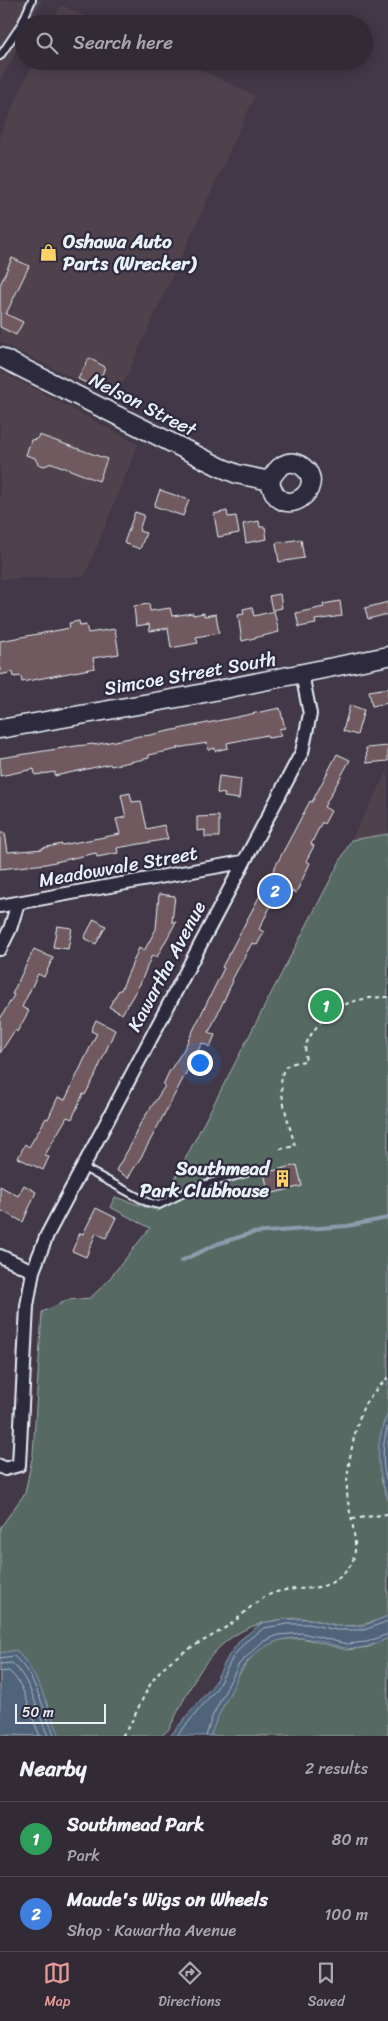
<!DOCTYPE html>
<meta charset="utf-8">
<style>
body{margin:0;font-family:Sriracha,sans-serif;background:#3d3641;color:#f1f3f6}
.scale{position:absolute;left:15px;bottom:12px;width:91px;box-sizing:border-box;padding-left:5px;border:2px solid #e8f1f8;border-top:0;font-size:14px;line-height:18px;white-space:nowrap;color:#e8f1f8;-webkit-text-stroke:4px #2f2a3d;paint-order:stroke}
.you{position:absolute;left:199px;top:1062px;width:18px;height:18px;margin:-12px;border:4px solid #fff;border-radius:50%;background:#1a73e8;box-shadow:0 0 0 8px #1a73e833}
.badge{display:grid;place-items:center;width:32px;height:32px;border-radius:50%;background:#e69b98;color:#fff;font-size:16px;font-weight:700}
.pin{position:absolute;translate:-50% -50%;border:2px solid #fff;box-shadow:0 1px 5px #0006}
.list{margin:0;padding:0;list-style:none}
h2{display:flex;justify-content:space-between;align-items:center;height:65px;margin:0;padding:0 20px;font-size:21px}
h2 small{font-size:16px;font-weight:400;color:#a8a7ad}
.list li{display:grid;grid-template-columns:32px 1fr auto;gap:15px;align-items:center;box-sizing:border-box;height:75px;padding:0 20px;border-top:1px solid #4d4650}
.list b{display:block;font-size:19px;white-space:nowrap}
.list p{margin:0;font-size:16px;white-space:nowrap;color:#a8a7ad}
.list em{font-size:16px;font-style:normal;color:#a8a7ad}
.icon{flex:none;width:28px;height:28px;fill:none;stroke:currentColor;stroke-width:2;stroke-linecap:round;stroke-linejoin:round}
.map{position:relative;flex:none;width:388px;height:1736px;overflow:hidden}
.search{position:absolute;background:#322a35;box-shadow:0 2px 12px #0003;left:15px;right:15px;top:15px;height:55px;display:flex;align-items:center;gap:12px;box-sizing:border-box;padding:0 18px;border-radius:28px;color:#a8a7ad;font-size:19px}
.sheet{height:215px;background:#322a35}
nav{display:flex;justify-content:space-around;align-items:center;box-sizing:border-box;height:70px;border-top:1px solid #4d4650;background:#322a35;font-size:14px;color:#a8a7ad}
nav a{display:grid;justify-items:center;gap:2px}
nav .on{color:#e69b98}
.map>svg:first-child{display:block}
.built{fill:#50424e}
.green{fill:#576a64;stroke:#a0aeae}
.water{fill:#4f637a;stroke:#8c9cac}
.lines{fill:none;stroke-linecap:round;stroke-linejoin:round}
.shore{stroke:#abb8c6;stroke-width:1}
.stream{stroke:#8c9cac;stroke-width:4}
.building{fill:#705a5f;stroke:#e8f1f8}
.lane-casing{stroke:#e8f1f8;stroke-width:10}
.street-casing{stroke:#e8f1f8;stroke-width:16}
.secondary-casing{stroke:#e8f1f8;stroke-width:21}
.path{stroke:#e8f1f8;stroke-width:2;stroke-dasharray:4 4;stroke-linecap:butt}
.lane{stroke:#2f2a3d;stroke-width:6}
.street{stroke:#2f2a3d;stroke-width:12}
.secondary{stroke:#2f2a3d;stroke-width:18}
.labels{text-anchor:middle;stroke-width:4.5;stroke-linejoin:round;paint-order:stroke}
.poi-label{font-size:19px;font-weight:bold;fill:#e8f1f8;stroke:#2f2a3d;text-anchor:start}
.street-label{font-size:19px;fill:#e8f1f8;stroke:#2f2a3d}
</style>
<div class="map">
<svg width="388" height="1736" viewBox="0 0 388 1736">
<rect width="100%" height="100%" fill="#423847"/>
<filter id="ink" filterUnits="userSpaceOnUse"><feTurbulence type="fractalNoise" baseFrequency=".02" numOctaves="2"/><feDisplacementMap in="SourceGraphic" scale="10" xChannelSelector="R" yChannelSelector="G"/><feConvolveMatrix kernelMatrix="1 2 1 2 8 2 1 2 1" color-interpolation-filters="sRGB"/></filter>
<g filter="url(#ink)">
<!-- built -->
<path class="built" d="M0,0H42L30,24H24V36L0,82Z
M61,5L101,24H52Z
M34,61H182L255,96L116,399L0,342V135Z
M0,371L138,444L85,576L0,579Z
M388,770V834L351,840Z"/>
<!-- green -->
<path class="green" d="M388,834V1414L383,1424L381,1480L388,1499V1616C371,1623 355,1628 336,1625C327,1624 319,1620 310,1619C298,1617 284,1619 272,1621C211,1632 194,1681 169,1729L162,1736H0V1528L25,1493L33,1454L42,1312L68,1300L90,1298L105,1284L150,1228L110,1207L115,1197L158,1211L351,840Z
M302,1638L347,1650L369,1647L388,1638V1736H210C220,1708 240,1663 264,1646C275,1639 289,1639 302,1638Z"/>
<!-- water -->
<path class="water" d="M388,1414V1499C377,1470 374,1442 388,1414Z
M388,1616V1638C345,1659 343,1643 303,1638C279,1636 257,1648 243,1667C238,1673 236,1683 231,1691C223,1706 216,1720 210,1736H170L213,1685L229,1655L241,1639L262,1623L286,1619H309L337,1626H363Z
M16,1650C40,1676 46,1705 60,1736L0,1735V1653Z"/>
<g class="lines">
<!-- shore -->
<path class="shore" d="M388,1425C382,1443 381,1467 388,1485
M0,1658L14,1656C37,1677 42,1709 55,1736
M0,1664L12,1663C32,1681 37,1712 48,1736
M0,1672L9,1671C27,1686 30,1716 40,1736
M177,1736L217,1688L233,1657L245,1642L264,1628L287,1624H308L336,1630H364L388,1621
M206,1736L212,1717L239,1664L262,1642L278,1635L302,1633L347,1644L367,1642L388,1634"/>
<!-- stream -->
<path class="stream" d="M181,1261L217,1244L252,1233L347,1226L388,1218"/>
</g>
<!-- building -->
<path class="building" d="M12,258L29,266L6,314L23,322L16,335L0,327V285Z
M89,358L105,367L97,388L78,379Z
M39,435L107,459L99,481L52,463L44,466L38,464L35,458L26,455L31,440L37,439Z
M160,490L189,500L183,516L154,506Z
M227,511L228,517L236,516L239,533L218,537L214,514Z
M135,512L144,515L139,531L146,533L140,549L124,543Z
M259,521L260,527H265L267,539L246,543L243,524Z
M301,539L304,558L279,562L276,543Z
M280,594L282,608L272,610L269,596Z
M340,601L342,616L315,620L316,624L299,627L296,613L324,607L323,604Z
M388,602V614L368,619L365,608Z
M149,604L150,611L170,608L172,616L193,613V615L204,613V616L216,614L219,633L196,637L198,643L171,648L168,628L150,631L149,624L136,626L134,606Z
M252,607L254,616L274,611L279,632L242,641L238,615L244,614L243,609Z
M79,621L80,626L86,625L88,633L115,629L119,654L93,658L95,668L22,682L21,676L14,677L13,672L0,675V641L70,628L69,623Z
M388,688V703L372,706L369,691Z
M350,705L364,710L357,735L343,731Z
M280,708L285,728L279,729L281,736L268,738L267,735L227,743L228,748L215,751V748L208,750L207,743L177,748L178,749L149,755V758L111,766L110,764L55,776V772L35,775L34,769L0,776V758L76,746L94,744V745L145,735V736Z
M388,746V761L367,763L366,748Z
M337,754L350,760L324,807L331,811L324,824L322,822L311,844L314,846L306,861L310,863L296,893L281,886L259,929L264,932L257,945L252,943L232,980L233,981L209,1032L215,1035L210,1047L202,1043L143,1154L128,1178L116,1170L132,1143H131L140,1124L165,1086L163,1085L169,1072L184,1049L224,968L222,967L310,801L312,802Z
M219,776L241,779L239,799L224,797L225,794L217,793Z
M130,793L132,802L141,801L147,829L164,825L168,839L117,848L118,853L97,857L96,853L46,864L0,869V833H5L8,852L43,849L42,848L62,844V845L120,834L116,819L126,817L121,795Z
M219,816V837H205V830L197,831V817Z
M159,894L175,896L172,922H176L157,957L152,955L140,984L122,1014L109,1007L119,990H121L139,948L144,951L156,929Z
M94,919L106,926L96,944L84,938Z
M57,926L72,928L68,949L53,947Z
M34,949L53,958L44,977L38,974L22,1007L29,1011L17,1032L15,1030L0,1053V1019L14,995L12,994Z
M96,1020L115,1030L95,1076L85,1095L83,1094L72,1119L67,1117L45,1155L49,1157L43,1170L18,1158L25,1144L29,1147L46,1118L48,1119L58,1097L65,1100L96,1035L97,1034L91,1031Z
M297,1165L302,1186L269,1194L264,1173Z
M24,1185L36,1192L23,1222L0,1210V1186L18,1196Z
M96,1208L116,1218L106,1238L96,1233L86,1257L72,1251L80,1233L83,1234Z"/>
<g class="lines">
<defs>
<path id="lane" d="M0,56L21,25L32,0
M82,1167L147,1202L159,1205L196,1187L246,1173"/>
<path id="street" d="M0,906L242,862
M0,949L10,929L18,903
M0,1256L33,1271
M0,1466L5,1469L19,1465L27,1306L33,1271L47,1235L302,752L310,714L302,674"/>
<path id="secondary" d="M0,357L220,467L237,474L270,481C279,526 330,488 303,467C288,456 276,468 270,481
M0,729L189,696L388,656"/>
</defs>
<!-- lane casing -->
<use href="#lane" class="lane-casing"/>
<!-- street casing -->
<use href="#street" class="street-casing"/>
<!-- secondary casing -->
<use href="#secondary" class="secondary-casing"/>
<!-- path -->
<path class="path" d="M280,1149L295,1146C291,1129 272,1078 287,1066C293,1062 300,1062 306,1061C304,1048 305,1043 313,1032C330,1005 357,997 388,997
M352,1519L388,1514
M122,1736C138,1716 143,1690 160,1671C178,1651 211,1639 232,1623C243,1615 253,1603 265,1597C294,1580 325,1601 350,1566C363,1548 347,1511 347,1491C346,1471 355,1425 364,1406C369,1395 380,1387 388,1377"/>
<!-- lane -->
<use href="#lane" class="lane"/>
<!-- street -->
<use href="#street" class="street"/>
<!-- secondary -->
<use href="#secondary" class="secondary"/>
</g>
</g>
<!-- icons -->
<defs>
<symbol id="shop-bare" viewBox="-9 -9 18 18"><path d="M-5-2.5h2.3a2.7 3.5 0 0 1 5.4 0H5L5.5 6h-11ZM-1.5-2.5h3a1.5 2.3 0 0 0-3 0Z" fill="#ffd166" stroke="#2f2a3d" stroke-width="2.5" paint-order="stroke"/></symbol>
<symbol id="building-bare" viewBox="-9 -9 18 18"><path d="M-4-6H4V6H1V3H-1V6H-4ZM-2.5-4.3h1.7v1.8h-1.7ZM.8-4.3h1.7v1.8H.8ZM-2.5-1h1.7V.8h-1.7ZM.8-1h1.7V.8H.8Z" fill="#ffd166" stroke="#2f2a3d" stroke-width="2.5" paint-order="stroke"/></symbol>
</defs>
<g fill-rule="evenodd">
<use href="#shop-bare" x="36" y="240" width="25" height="25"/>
<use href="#building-bare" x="270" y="1166" width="25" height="25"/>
</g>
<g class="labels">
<!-- poi labels -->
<g class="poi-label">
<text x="63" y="248">Oshawa Auto<tspan x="63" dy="22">Parts (Wrecker)</tspan></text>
<text x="269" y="1175" text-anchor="end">Southmead<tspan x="269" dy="22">Park Clubhouse</tspan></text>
</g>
<!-- street labels -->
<g class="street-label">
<text transform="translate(143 404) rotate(27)" y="7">Nelson Street</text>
<text transform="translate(190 673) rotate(-10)" y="7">Simcoe Street South</text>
<text transform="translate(118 866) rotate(-10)" y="7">Meadowvale Street</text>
<text transform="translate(166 966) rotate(-62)" y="7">Kawartha Avenue</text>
</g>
</g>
</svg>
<div class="scale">50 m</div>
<div class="you"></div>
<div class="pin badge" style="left:326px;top:1006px;background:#2e9e5b">1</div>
<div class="pin badge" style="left:275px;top:891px;background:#3f7fe0">2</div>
<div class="search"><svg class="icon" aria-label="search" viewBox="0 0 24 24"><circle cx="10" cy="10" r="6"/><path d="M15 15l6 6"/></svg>Search here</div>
</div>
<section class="sheet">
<h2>Nearby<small>2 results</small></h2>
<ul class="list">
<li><span class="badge" style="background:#2e9e5b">1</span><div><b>Southmead Park</b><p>Park</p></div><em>80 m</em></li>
<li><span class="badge" style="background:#3f7fe0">2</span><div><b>Maude's Wigs on Wheels</b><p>Shop · Kawartha Avenue</p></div><em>100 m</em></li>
</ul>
</section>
<nav>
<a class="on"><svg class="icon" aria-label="map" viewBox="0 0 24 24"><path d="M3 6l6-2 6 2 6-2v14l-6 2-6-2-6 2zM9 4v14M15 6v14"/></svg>Map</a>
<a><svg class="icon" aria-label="directions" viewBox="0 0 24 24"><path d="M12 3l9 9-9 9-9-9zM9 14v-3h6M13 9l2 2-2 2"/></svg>Directions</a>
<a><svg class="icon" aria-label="saved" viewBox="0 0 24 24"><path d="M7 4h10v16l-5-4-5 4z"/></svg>Saved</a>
</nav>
